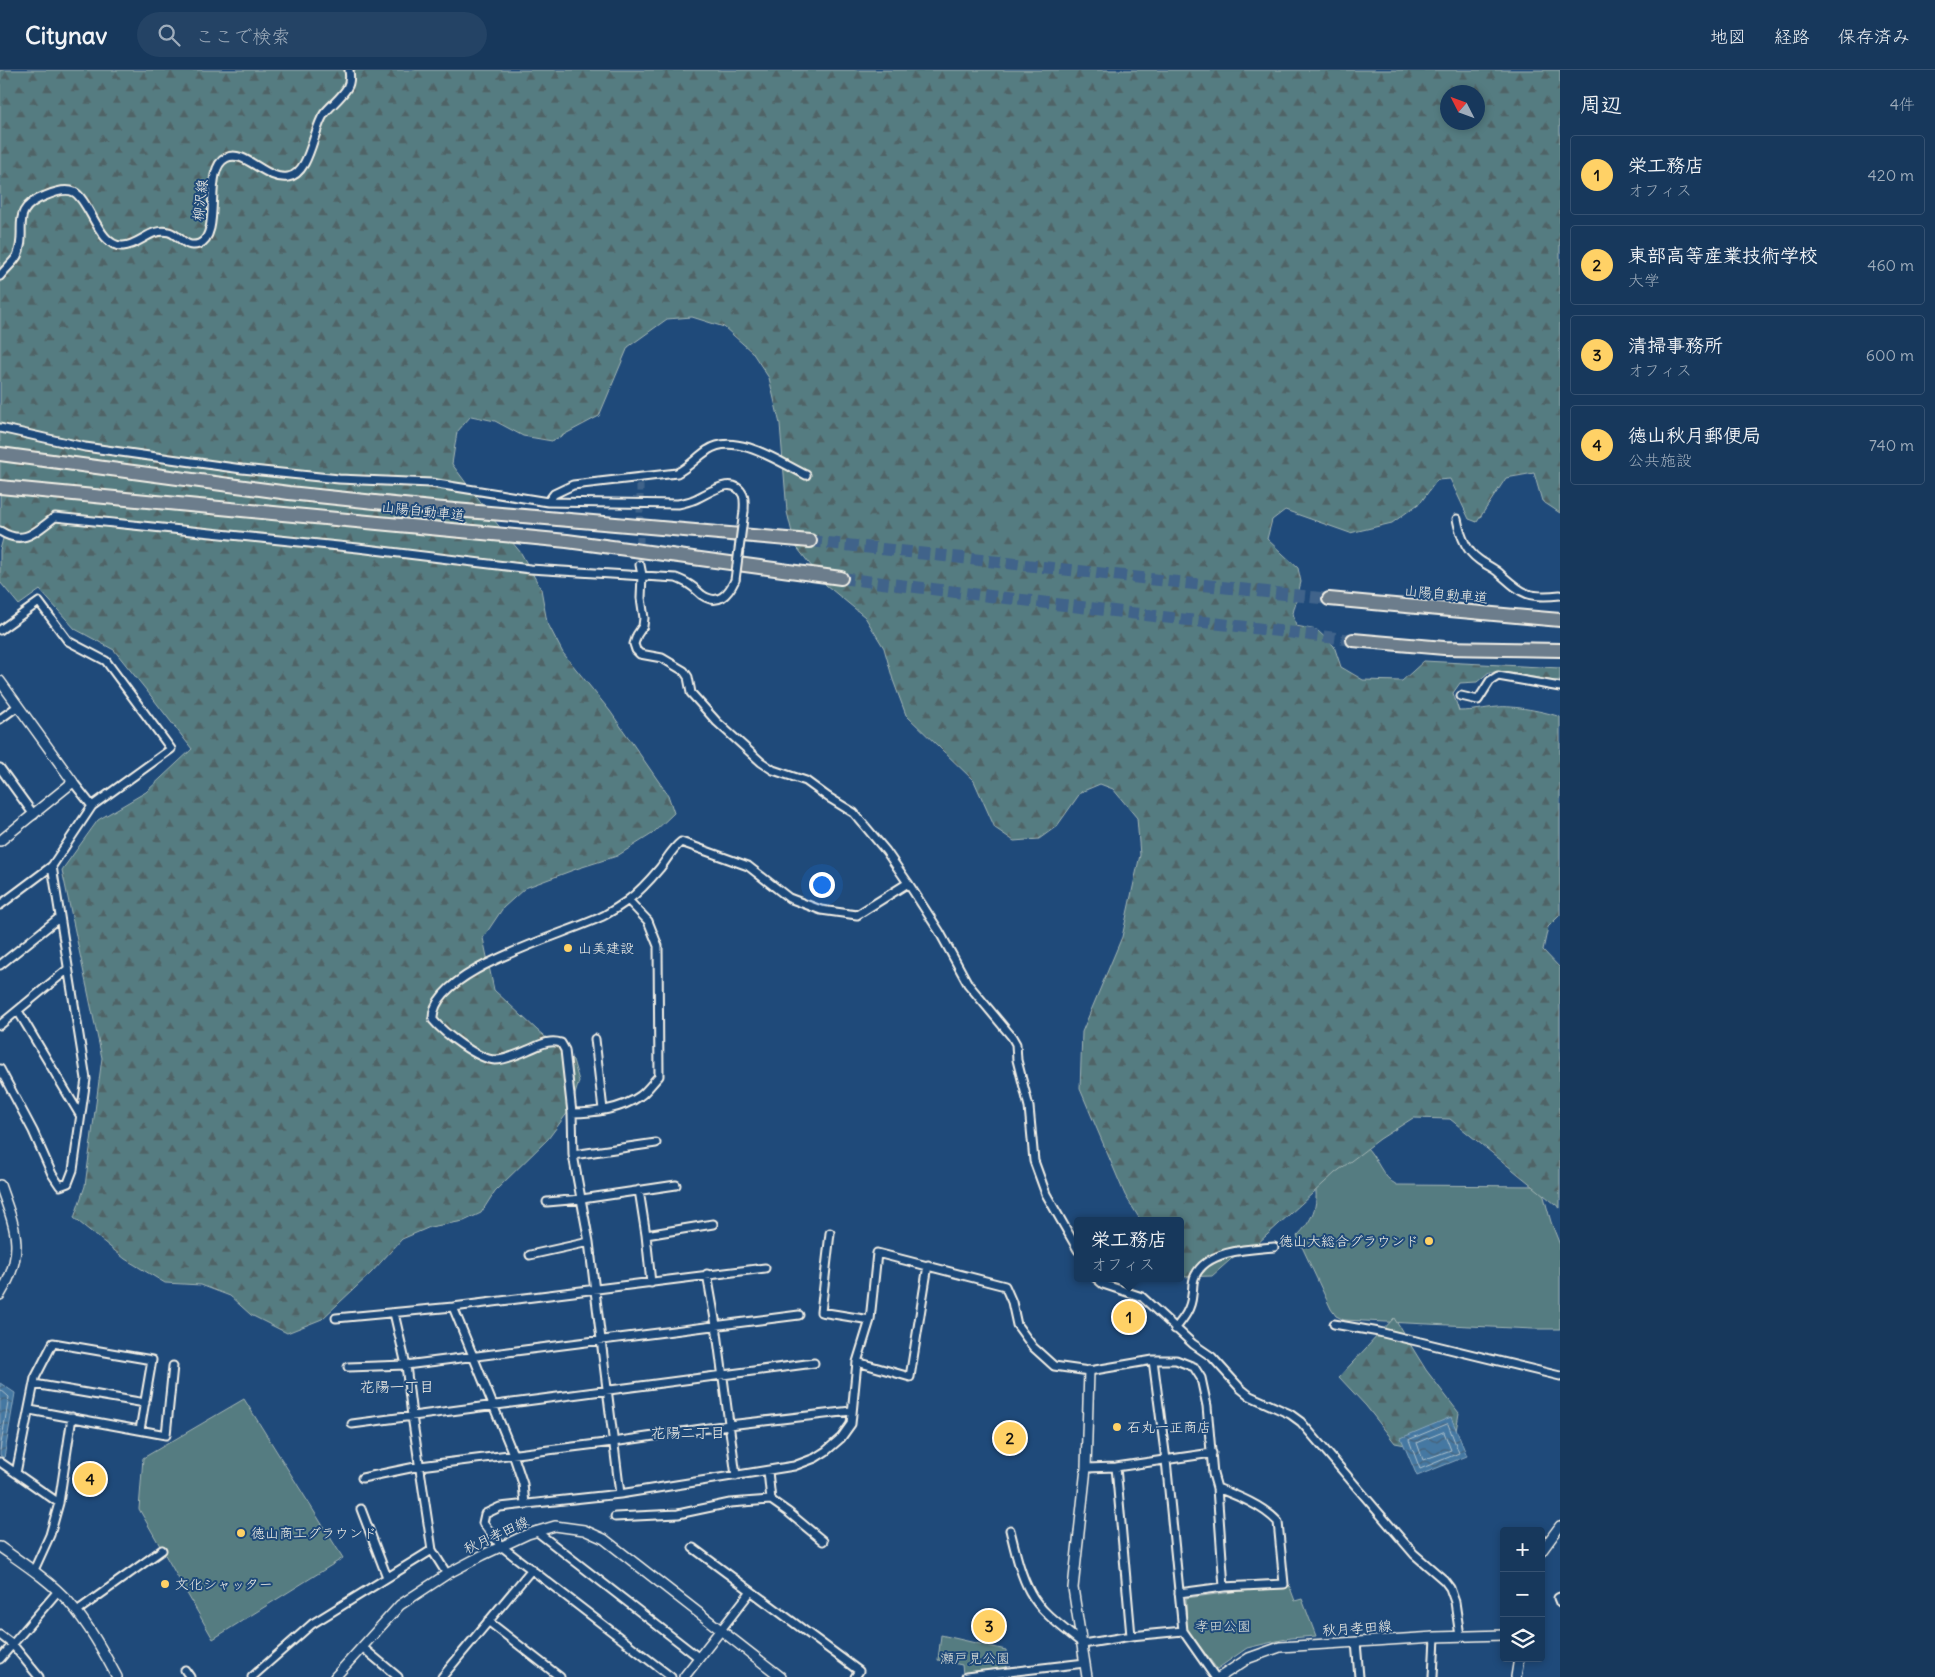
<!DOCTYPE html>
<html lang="ja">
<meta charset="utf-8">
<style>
body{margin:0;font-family:Delius,"Klee One",sans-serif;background:#244365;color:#f1f3f6}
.controls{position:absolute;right:15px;bottom:15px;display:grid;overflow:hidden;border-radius:5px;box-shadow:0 2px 8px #0003}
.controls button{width:45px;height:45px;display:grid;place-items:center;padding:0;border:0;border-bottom:1px solid #365272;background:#17385c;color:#f1f3f6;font:25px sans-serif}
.compass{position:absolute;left:1440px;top:15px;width:45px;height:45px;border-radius:50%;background:#17385c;box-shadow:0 2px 8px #0003;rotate:312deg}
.you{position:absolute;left:821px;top:814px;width:18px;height:18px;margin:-12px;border:4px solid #fff;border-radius:50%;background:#1a73e8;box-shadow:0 0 0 8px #1a73e833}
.badge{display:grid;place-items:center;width:32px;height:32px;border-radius:50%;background:#ffd166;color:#111;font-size:16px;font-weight:700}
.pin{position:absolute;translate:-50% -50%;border:2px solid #fff;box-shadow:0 1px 5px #0006}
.popup{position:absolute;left:1074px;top:1147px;width:110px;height:65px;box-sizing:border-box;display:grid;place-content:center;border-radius:5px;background:#17385c;filter:drop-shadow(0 1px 4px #0005);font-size:16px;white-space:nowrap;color:#9eacbb}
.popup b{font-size:19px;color:#f1f3f6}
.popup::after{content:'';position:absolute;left:50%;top:100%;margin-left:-10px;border:10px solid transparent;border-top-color:#17385c}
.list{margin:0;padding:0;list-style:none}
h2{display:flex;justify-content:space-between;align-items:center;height:65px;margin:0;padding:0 20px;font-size:21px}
h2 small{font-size:16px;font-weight:400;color:#9eacbb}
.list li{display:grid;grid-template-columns:32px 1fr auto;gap:15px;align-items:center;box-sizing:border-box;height:80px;margin:0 10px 10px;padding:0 10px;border:1px solid #365272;border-radius:5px}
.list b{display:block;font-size:19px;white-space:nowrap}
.list p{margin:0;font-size:16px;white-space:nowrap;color:#9eacbb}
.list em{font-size:16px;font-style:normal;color:#9eacbb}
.icon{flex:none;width:28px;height:28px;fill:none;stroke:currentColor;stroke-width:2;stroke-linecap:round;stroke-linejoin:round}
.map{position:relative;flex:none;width:1560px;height:1607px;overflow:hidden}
header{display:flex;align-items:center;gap:30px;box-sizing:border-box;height:70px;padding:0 25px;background:#17385c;border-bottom:1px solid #365272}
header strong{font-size:24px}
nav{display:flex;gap:28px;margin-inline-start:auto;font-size:18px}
.search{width:350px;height:45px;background:#244365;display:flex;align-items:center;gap:12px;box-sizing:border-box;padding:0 18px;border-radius:28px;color:#9eacbb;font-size:19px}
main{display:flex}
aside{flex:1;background:#17385c}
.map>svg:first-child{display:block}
.green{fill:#557b81;stroke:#a4b6b4}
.forest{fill:url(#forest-firs);stroke:#a4b6b4;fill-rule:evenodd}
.water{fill:url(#water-waves);stroke:#8aa8be}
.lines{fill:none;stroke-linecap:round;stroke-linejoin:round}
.shore{stroke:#aec1cc;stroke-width:1}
.street-tunnel{stroke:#3f638a;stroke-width:7;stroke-dasharray:7 3.5;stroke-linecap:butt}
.highway-tunnel{stroke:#3f638a;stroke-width:12;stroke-dasharray:12 6;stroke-linecap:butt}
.street-casing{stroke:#f4f1e8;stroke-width:11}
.secondary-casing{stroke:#f4f1e8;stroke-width:12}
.highway-casing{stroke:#f4f1e8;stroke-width:16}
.street{stroke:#1f4a7a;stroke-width:7}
.secondary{stroke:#1f4a7a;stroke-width:9}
.highway{stroke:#6c7d8c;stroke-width:12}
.street-bridge-casing{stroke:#f4f1e8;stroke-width:11;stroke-linecap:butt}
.street-bridge{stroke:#1f4a7a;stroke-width:7}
.poi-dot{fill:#ffd166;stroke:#1f4a7a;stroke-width:2}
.labels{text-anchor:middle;stroke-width:4;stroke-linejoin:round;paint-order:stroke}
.street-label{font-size:14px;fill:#f4f1e8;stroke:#1f4a7a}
.poi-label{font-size:14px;fill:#f4f1e8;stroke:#1f4a7a;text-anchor:start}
.park-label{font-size:14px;fill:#dcdfd9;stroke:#1f4a7a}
.neighbourhood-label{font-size:15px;fill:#f4f1e8;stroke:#1f4a7a}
</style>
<header>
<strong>Citynav</strong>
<div class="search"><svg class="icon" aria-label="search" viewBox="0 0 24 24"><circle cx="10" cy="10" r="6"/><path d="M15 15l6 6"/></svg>ここで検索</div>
<nav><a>地図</a><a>経路</a><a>保存済み</a></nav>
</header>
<main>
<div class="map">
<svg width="1560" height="1607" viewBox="0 0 1560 1607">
<defs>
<pattern id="forest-firs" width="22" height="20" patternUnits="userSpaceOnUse" patternTransform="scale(1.25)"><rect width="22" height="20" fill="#557b81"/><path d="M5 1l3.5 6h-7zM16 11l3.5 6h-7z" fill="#506466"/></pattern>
<pattern id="water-waves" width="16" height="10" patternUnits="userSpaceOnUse" patternTransform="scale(1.25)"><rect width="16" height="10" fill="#4478a2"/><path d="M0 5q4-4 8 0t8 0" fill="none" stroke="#466279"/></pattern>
</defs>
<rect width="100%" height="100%" fill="#1f4a7a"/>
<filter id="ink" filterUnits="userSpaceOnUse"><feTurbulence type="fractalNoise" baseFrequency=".02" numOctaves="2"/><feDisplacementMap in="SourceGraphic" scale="10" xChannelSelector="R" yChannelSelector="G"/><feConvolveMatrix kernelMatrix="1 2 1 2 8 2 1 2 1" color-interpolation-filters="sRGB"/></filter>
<g filter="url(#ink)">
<!-- green -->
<path class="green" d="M1365,1076C1378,1088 1381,1107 1397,1115L1541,1116L1551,1152L1560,1175V1259H1533L1344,1250L1336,1246L1331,1239L1297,1166C1312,1151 1319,1136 1315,1114Z
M244,1329L343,1488L213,1569L139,1439L143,1388Z
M1289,1515L1295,1531L1302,1529L1316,1566L1290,1568L1247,1578L1217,1599L1187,1559L1186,1528Z
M941,1565L1006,1580L1007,1599L963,1604L962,1595L938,1590Z"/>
<!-- forest -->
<path class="forest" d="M0,0H1560V443L1542,431L1534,403L1506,408L1477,452L1469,449L1450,409L1437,410L1421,432L1392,453L1350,463L1285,440L1272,450L1267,469L1298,498L1301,512L1293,543L1296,556L1317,560L1334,576L1341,597L1363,610L1402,611L1424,591L1560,598V610L1554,611L1511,603L1489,602L1477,612L1460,613L1453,623L1459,641C1475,641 1483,638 1498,637C1511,635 1548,642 1560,647V845L1548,857L1543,880L1560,898V1138L1450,1049L1413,1048L1380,1069L1335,1103L1256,1175L1238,1183L1212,1206L1180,1207V1151H1141L1125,1125L1080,1019L1082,962L1122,867L1140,785L1137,748L1113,719L1100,714L1081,722L1057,756L1039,769L1014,771L995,758L974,711L906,645L893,610L884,578L865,547L826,515L795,475L787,442L780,354L769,308L752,282L724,257L692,247L667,249L628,277L599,346L552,371L523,366L495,351L471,346L457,362L452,394L489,444L521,483L541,519L547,552L563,583L610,641L668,725L674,743L652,764L617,786L576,799L525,818L503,838L483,868L494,920L537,960L573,990L579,1011L571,1038L548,1069L495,1121L481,1143L464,1151L430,1157L402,1169L371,1203L322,1249L287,1263L251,1245L230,1226L201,1215L165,1213L125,1189L74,1148L85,1116L102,988L62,800L98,750L146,722L192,679L151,626L114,580L75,559L40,520L19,535L0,512V480L4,465L0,464ZM1448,22H1478V52H1448Z
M1394,1248L1426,1300L1459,1343L1455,1367L1426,1379L1395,1373L1366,1336L1339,1307Z"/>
<!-- water -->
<path class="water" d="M0,1313L15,1323L4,1388L0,1385Z
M1451,1347L1467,1386L1417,1406L1401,1368Z"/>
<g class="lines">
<!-- shore -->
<path class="shore" d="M0,1319L9,1327L0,1380
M1448,1354L1459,1383L1420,1399L1409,1370Z
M1444,1362L1451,1380L1423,1390L1417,1373Z"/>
<!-- street-tunnel -->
<path class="street-tunnel" d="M640,495V412"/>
<!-- highway-tunnel -->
<path class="highway-tunnel" d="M810,471L1329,529
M841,508L1353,570"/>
<defs>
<path id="street" d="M0,206C5,199 13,193 17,186C29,161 7,140 45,126C52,123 66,118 74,122C90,130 99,178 123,176C140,175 151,157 169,162C181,166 185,179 199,174C223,165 202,99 226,88C244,78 266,111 288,107C310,104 313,59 324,44C331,35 341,28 347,18C350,13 350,6 349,0
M0,358L85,377L242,399L339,409L431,413L548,432L554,424L573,415L677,403C689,397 697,387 708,380C735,361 781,393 806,405
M548,432L678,434C683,433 688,432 693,430C707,425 733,403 743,425C745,430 744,437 744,441
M1457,449C1460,464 1465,480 1478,489C1484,494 1492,497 1498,502C1522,523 1526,529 1560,525
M0,461C24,476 35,462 55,447L358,478L530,499L676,508C681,510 686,512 690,515C695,518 698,522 702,525C718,536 728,525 735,510
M640,495L642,505L641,528L644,548L643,556L637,565L634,574L636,580L640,584L662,588L684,601L688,607L691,623L717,652L761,692L773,700L806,711L828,727L854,743L886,781L908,813L939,861L968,914L1012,967L1016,974L1017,990L1029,1037L1034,1091L1046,1124L1078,1180
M0,560L39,532L68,571L106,591L171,679L92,736L52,796L0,835
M1461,626L1478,630L1490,611L1498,606L1560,617
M0,649L18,636
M0,698L34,745
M73,712L92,736
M0,895L60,847
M18,941L80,1045
M0,955L68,899
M595,969L603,1040
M0,999L33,1061L52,1104L60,1116L68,1113L73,1100L86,1009L52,796
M572,1043C594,1043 622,1039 640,1026C647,1021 653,1012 659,1006L658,876L648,851L628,830
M573,1085L656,1073
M639,1120L646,1165L651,1213
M547,1132L582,1129L676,1115
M830,1163L821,1242L870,1250
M646,1165L713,1154
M530,1185L589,1172
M707,1204L716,1255L736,1406
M1096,1208L1103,1214L1142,1227L1193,1274L1212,1287L1240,1318L1250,1326L1290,1344L1301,1352L1414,1484L1444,1510L1450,1518L1455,1532L1460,1566
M453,1237L513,1384L523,1414L525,1434
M394,1243L406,1295L412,1346L432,1480L447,1504
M336,1248L453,1237L765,1198
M1334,1254L1379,1262L1560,1306
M1175,1259C1184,1248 1191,1239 1192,1225C1193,1220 1192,1212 1195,1206C1207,1180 1250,1179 1274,1177
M1153,1290L1166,1390L1183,1561L1215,1607
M857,1292L910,1307L928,1195
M348,1297L406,1295L799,1245
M34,1314L145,1333
M30,1340L166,1365L173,1296
M352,1354L814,1293
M0,1392L59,1433
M1116,1397L1131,1566
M1086,1398L1116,1397L1212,1383
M768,1401L771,1430L788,1442L823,1471
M16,1403L35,1308L53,1273L152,1290L140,1360
M362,1408L420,1396L613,1372L729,1355L851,1341
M620,1424L589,1172L573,1085L572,1043L565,980L561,973C549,969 540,975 528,980C519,984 505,990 495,990C477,989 444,963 433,950C430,899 567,865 605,845C612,841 620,836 627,831C639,822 650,810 660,798C667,789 672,779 681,772L748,796L789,828L821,840L857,845L908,813
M361,1439L387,1507
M615,1447L678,1444L730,1433L771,1430
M1010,1460C1015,1480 1020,1504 1030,1522C1041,1543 1065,1559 1083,1574L1131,1566L1183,1561
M536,1461L698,1587
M693,1478L859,1601L855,1607
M34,1500L50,1465L59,1433L72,1347
M1179,1523L1224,1517L1284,1514L1278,1452C1262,1435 1238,1426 1217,1418
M1560,1527L1558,1528L1560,1533
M77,1541L162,1480
M488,1551L560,1607
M720,1561L751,1521
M0,1565L13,1575L39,1607
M1356,1572L1359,1607
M362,1577L398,1607
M0,1589L58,1521
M185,1600L190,1607
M252,1607L312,1554L432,1480
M442,1607L532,1499
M671,1607L501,1476L483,1453L485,1444L500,1437L620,1424L794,1396L815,1388L826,1381L841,1368L851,1354L857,1292L870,1250L877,1183L1005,1216L1012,1232L1017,1255L1033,1277L1054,1296L1089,1301L1153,1290H1176L1194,1297L1201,1308L1207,1336L1213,1404L1217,1418L1224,1517
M966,1607L1085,1593
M1433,1607L1435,1567"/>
<path id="secondary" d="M0,611L73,712L0,771
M0,1115C16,1160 26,1182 0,1225
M0,1477C24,1494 49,1510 69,1532C89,1555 103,1581 117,1607
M1541,1482L1560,1456
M335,1607L400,1535L447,1504L483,1485L528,1464L555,1456L584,1460L604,1469L781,1607
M684,1607L720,1561
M1087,1607L1073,1518L1086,1398L1089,1301
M1220,1607L1249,1588L1280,1577L1435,1567L1504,1565
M1516,1607L1519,1588"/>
<path id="highway" d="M0,384L289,423L432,438L810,471
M0,417L567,471L841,508
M1329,529L1560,550
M1353,570L1444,578L1560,580"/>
</defs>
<!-- street casing -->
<use href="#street" class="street-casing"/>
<!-- secondary casing -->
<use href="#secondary" class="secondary-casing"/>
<!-- highway casing -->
<use href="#highway" class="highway-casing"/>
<!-- street -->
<use href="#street" class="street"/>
<!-- secondary -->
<use href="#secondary" class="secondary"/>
<!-- highway -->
<use href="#highway" class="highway"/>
<defs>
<path id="street-bridge" d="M735,510L744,441"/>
</defs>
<!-- street-bridge casing -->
<use href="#street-bridge" class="street-bridge-casing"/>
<!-- street-bridge -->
<use href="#street-bridge" class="street-bridge"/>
</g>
</g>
<!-- markers -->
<g class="poi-dot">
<circle cx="568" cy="878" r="5"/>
<circle cx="1429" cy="1171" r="5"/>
<circle cx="1117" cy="1357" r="5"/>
<circle cx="241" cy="1463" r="5"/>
<circle cx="165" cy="1514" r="5"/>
</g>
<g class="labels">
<!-- street labels -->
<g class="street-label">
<text transform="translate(200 130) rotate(-83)" y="5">柳沢線</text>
<text transform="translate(423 441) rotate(6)" y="5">山陽自動車道</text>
<text transform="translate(1446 524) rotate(5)" y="5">山陽自動車道</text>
<text transform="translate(496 1465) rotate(-25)" y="5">秋月孝田線</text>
<text transform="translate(1357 1558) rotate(-4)" y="5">秋月孝田線</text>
</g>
<!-- poi labels -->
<g class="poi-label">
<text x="578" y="883">山美建設</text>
<text x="1419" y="1176" text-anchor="end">徳山大総合グラウンド</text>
<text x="1127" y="1362">石丸一正商店</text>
<text x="251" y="1468">徳山商工グラウンド</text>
<text x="175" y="1519">文化シャッター</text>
</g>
<!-- park labels -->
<g class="park-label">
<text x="1223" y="1561">孝田公園</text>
<text x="975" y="1593">瀬戸見公園</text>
</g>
<!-- neighbourhood labels -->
<g class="neighbourhood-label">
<text x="397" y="1322">花陽一丁目</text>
<text x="688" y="1368">花陽二丁目</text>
</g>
</g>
</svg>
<div class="controls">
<button>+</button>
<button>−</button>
<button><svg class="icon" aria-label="layers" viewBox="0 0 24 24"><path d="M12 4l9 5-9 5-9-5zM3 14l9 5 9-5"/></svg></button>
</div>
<svg class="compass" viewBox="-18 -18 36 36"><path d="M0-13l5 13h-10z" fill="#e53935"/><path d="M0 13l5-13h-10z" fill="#9eacbb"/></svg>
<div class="you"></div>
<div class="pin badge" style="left:1129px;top:1247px">1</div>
<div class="popup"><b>栄工務店</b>オフィス</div>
<div class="pin badge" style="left:1010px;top:1368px">2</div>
<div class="pin badge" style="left:989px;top:1556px">3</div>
<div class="pin badge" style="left:90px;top:1409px">4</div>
</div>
<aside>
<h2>周辺<small>4件</small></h2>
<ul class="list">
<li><span class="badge">1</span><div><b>栄工務店</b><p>オフィス</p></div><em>420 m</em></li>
<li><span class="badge">2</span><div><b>東部高等産業技術学校</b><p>大学</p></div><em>460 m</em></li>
<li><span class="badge">3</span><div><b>清掃事務所</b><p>オフィス</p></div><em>600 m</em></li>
<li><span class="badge">4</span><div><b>徳山秋月郵便局</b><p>公共施設</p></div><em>740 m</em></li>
</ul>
</aside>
</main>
